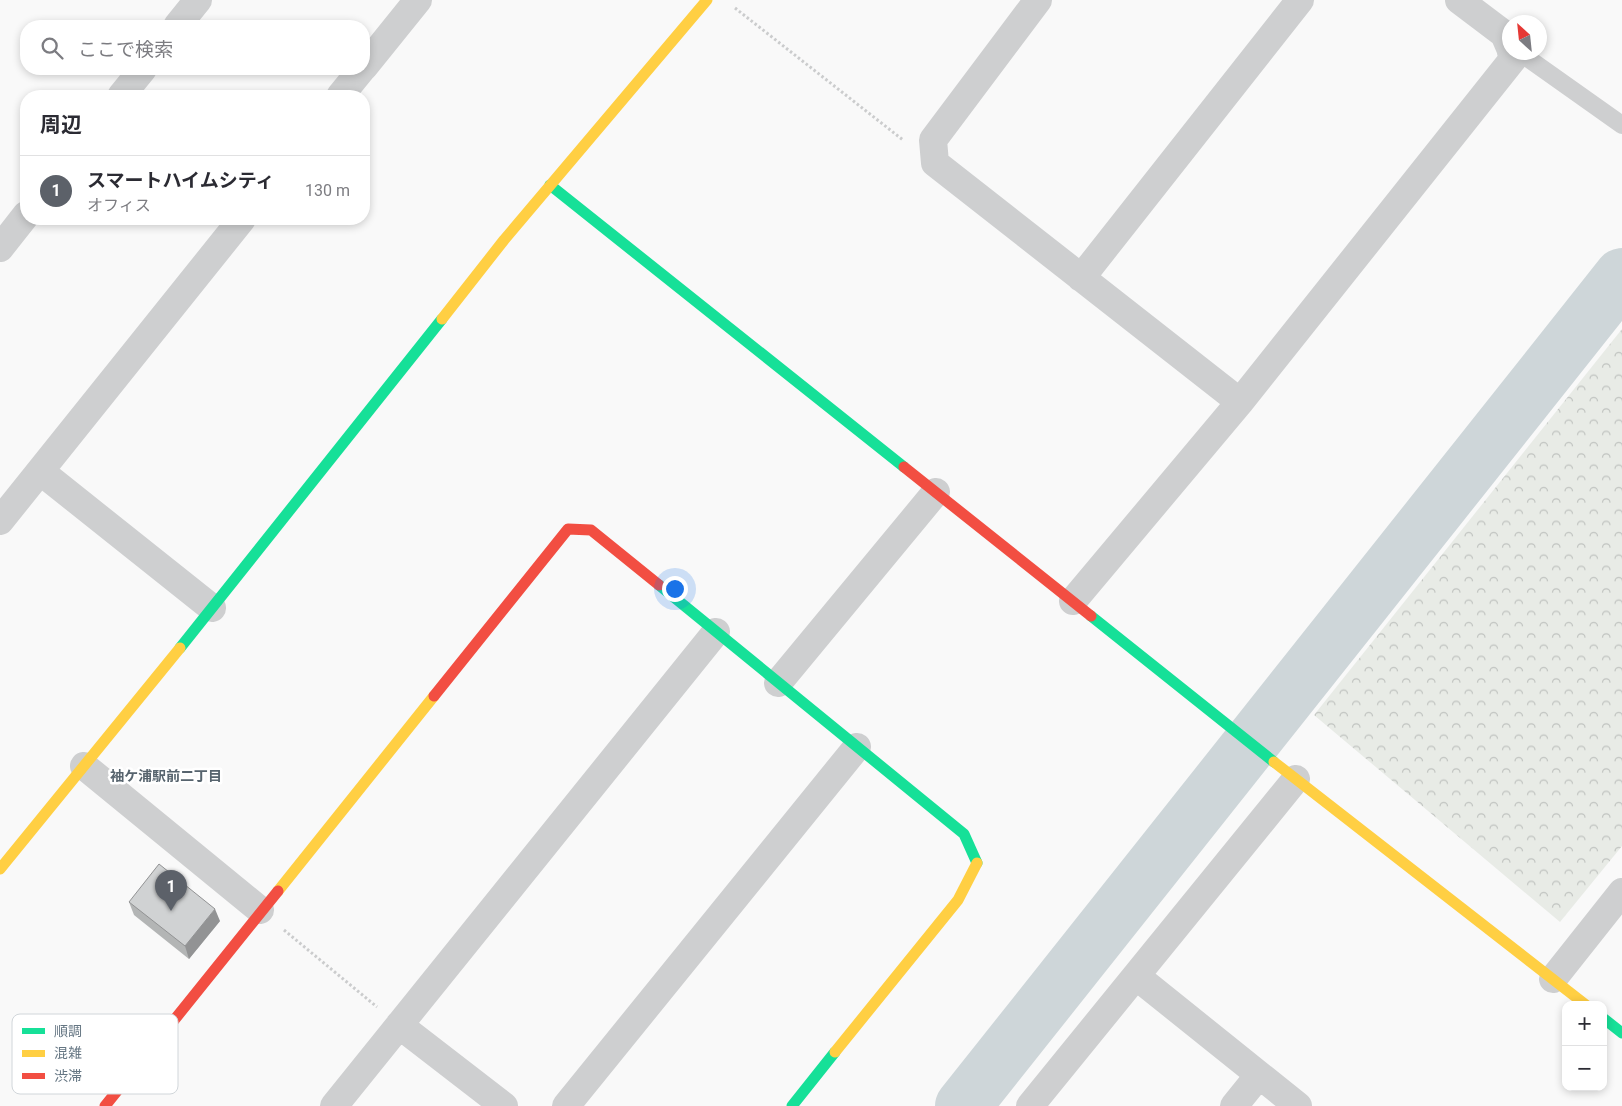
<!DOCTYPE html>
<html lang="ja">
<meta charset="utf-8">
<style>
body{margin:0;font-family:Roboto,"Noto Sans JP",sans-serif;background:#f7f7f7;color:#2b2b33}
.controls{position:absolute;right:15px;bottom:15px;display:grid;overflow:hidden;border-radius:10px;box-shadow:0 2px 8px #0003}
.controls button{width:45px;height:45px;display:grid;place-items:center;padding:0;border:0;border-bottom:1px solid #e1e1e2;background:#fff;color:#2b2b33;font:25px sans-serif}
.compass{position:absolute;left:1502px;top:15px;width:45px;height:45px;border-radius:50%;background:#fff;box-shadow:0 2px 8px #0003;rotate:333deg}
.you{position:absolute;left:674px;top:588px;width:18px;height:18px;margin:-12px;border:4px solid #fff;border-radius:50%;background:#1a73e8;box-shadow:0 0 0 8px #1a73e833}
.badge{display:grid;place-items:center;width:32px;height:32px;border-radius:50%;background:#5c6169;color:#fff;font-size:16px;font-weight:700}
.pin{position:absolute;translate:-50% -41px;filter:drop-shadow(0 1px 2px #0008)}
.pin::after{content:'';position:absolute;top:26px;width:18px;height:15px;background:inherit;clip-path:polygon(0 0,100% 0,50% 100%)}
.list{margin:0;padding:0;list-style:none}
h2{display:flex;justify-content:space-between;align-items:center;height:65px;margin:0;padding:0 20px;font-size:21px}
h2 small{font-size:16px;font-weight:400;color:#7c7c81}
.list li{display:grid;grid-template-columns:32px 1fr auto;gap:15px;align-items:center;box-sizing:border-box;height:70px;padding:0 20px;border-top:1px solid #e1e1e2}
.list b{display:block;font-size:19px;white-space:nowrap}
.list p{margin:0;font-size:16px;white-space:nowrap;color:#7c7c81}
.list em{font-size:16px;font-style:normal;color:#7c7c81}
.icon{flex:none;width:28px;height:28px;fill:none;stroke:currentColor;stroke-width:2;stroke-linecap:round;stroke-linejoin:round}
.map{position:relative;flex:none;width:1622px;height:1106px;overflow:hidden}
.search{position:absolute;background:#fff;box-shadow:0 2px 8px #0003;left:20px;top:20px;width:350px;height:55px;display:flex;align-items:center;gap:12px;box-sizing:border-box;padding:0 18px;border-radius:20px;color:#7c7c81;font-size:19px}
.panel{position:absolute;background:#fff;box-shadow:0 2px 8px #0003;left:20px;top:90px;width:350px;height:135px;border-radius:20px}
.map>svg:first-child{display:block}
.forest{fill:url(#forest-crowns)}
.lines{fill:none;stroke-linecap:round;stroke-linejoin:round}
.river{stroke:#ced6d9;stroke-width:56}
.path{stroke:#cbcccd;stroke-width:3;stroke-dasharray:2.5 2.5;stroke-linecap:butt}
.lane{stroke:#cecfd0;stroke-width:18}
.street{stroke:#cecfd0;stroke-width:28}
.fast{stroke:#16e098;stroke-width:11}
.slow{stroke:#ffcf43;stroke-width:11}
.jam{stroke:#f24e42;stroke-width:11}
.wall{fill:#b3b5b5}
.shaded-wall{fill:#929394}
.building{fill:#d0d2d3;stroke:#929394}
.labels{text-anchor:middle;stroke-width:5;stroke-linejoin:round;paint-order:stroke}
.neighbourhood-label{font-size:14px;font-weight:bold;fill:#57646e;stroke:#fff}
.key{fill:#fff;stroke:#d1d6da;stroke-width:1}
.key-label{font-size:14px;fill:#657683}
</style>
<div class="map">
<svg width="1622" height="1106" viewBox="0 0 1622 1106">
<defs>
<pattern id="forest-crowns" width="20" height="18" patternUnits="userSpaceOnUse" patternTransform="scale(1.25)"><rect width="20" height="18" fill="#e8ebe6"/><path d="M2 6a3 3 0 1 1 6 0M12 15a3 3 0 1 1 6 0" fill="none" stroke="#c0c3c0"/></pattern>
</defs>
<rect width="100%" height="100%" fill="#f9f9f9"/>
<!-- forest -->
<path class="forest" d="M1622,329V846L1560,922L1314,715Z"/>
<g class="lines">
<!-- river -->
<path class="river" d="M963,1106L1622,276"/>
<!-- path -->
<path class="path" d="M735,8L903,140
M284,930L377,1007"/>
<!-- lane -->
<path class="lane" d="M1519,52L1622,125"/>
<!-- street -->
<path class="street" d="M1038,0L933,140L935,163L1240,402
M1459,0L1504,34L1510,48
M177,26L198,0
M364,67L418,0
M121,96L143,69
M340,96L362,69
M0,248L26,215
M1081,278L1300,0
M40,471L212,608
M0,521L242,219
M1073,601L1240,402L1513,59L1511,52
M778,683L936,492
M84,766L260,910
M1136,976L1298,1106
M1553,979L1622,892
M399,1025L504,1106
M334,1106L716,632
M566,1106L857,747
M1030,1106L1296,779
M1234,1106L1259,1075"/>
<!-- fast -->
<path class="fast" d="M550,185L904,467
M659,585L964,834L977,863
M1091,616L1274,762
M180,648L442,319
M1603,1018L1622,1033
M792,1106L835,1052"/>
<!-- slow -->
<path class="slow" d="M442,319L504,240L707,0
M1274,762L1586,1005
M0,869L180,648
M278,891L434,696
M835,1052L958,900L977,863"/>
<!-- jam -->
<path class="jam" d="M904,467L1091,616
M434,696L568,529L591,530L659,585
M105,1106L278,891"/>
</g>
<!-- wall -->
<path class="wall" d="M129,902L220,921L189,959L134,915Z"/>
<!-- shaded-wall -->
<path class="shaded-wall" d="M215,909L220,921L189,959L185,946Z"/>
<!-- building -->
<path class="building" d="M159,864L215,909L185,946L129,902Z"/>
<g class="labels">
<!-- neighbourhood labels -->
<g class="neighbourhood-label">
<text x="166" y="781">袖ケ浦駅前二丁目</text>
</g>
</g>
<!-- legend -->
<rect x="12" y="1014" width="166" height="80" rx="8" class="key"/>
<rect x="22" y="1028" width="23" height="6" fill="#16e098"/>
<rect x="22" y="1050" width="23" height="7" fill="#ffcf43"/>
<rect x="22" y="1073" width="23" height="6" fill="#f24e42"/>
<g class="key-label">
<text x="54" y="1036">順調</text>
<text x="54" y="1058">混雑</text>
<text x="54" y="1081">渋滞</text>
</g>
</svg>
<div class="controls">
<button>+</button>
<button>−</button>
</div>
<svg class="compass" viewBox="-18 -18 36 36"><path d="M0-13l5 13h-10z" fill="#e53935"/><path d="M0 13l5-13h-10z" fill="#7c7c81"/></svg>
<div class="you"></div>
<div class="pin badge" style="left:171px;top:911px">1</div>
<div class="search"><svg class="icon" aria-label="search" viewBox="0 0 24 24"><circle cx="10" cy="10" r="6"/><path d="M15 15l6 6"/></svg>ここで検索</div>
<section class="panel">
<h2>周辺<small></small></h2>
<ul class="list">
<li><span class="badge">1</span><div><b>スマートハイムシティ</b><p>オフィス</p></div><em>130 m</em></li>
</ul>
</section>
</div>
